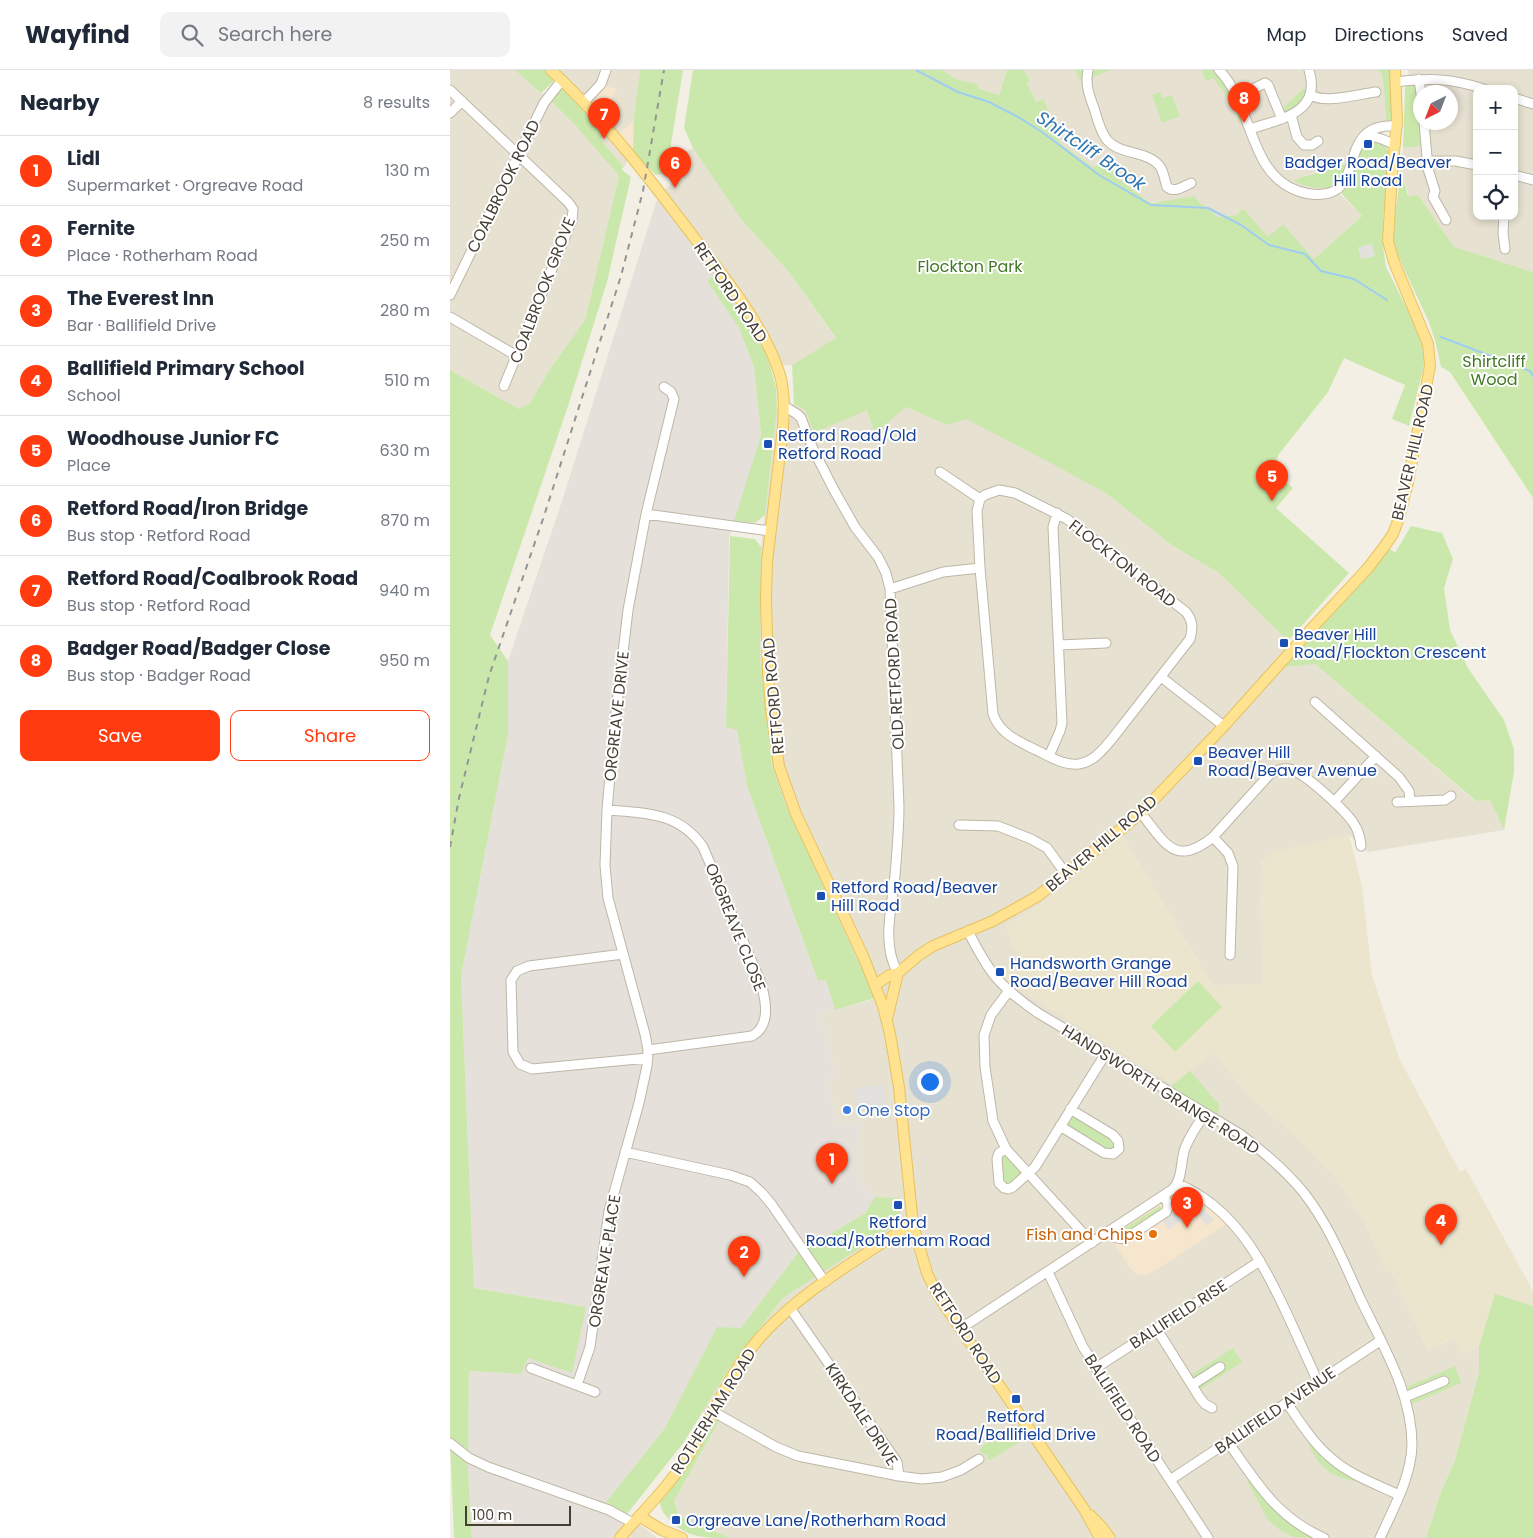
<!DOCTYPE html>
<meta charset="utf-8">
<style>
body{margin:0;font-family:Poppins,sans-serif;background:#f2f2f3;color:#1f2937}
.controls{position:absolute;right:15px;top:15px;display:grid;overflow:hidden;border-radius:10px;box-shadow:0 2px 8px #0003}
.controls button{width:45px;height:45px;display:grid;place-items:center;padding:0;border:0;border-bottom:1px solid #e0e1e3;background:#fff;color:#1f2937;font:25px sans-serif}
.compass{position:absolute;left:963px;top:15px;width:45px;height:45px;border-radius:50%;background:#fff;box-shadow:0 2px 8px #0003;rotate:222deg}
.scale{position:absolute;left:15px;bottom:12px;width:106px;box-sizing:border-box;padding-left:5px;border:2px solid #453f34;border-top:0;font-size:14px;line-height:18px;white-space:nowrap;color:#453f34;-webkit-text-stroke:4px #fff;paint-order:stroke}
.you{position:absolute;left:479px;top:1011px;width:18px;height:18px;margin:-12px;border:4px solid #fff;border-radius:50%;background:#1a73e8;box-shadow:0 0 0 8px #1a73e833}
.badge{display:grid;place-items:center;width:32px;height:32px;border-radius:50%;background:#ff3b0f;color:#fff;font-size:16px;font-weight:700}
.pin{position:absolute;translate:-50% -41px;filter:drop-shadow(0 1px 2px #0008)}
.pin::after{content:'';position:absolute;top:26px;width:18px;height:15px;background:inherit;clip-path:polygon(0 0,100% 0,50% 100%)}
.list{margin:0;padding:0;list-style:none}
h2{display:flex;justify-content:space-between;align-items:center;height:65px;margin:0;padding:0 20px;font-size:21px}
h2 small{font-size:16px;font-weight:400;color:#747a83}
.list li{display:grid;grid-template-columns:32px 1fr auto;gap:15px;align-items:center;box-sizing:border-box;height:70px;padding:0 20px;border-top:1px solid #e0e1e3}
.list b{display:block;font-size:19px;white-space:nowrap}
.list p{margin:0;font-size:16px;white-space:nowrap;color:#747a83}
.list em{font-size:16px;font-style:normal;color:#747a83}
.actions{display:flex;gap:10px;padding:15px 20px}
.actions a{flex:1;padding:11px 0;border:1px solid #ff3b0f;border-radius:10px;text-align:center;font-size:18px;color:#ff3b0f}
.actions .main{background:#ff3b0f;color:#fff}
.icon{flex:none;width:28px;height:28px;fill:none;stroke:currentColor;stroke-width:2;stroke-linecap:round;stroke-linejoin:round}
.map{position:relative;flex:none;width:1083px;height:1468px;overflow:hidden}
header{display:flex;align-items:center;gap:30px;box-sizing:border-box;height:70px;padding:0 25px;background:#fff;border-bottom:1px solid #e0e1e3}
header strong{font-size:24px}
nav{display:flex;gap:28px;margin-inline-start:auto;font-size:18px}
.search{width:350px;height:45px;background:#f2f2f3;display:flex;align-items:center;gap:12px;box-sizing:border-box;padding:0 18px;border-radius:10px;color:#747a83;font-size:19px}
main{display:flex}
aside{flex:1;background:#fff}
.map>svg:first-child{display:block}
.residential{fill:#e7e1d2;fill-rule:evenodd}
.commercial{fill:#f6e6ce}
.industrial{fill:#e5e0d9}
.education{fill:#ece5ce}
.green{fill:#cbe8ac}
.parking{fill:#e3e1dd}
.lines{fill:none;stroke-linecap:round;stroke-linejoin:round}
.stream{stroke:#9ecdf2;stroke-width:2}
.minor-casing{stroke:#beb7a7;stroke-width:11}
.major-casing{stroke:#e6c25f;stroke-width:12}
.minor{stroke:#fff;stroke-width:9}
.major{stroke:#ffe391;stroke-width:10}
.rail{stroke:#949494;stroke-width:2;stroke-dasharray:6 6;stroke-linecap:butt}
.transit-dot{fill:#1a4fb4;stroke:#fff;stroke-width:2}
.shop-dot{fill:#3f7fe0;stroke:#fff;stroke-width:2}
.food-dot{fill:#e8710a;stroke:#fff;stroke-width:2}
.labels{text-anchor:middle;stroke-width:4;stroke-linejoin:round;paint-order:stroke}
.transit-label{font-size:16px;fill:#164399;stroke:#fff;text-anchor:start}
.street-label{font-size:16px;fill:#453f34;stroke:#fff}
.park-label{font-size:16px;fill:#427826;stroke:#fff}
.shop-label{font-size:16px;fill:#366cbe;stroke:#fff;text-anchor:start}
.food-label{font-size:16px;fill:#c56008;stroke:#fff;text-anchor:end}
.water-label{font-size:18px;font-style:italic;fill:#2b75b3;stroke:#fff}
</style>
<header>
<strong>Wayfind</strong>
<div class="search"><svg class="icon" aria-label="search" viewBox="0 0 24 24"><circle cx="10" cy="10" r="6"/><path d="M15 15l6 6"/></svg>Search here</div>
<nav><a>Map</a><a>Directions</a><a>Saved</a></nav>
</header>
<main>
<aside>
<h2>Nearby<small>8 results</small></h2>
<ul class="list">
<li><span class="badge">1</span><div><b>Lidl</b><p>Supermarket · Orgreave Road</p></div><em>130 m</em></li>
<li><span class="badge">2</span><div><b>Fernite</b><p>Place · Rotherham Road</p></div><em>250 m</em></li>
<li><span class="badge">3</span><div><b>The Everest Inn</b><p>Bar · Ballifield Drive</p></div><em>280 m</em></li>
<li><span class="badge">4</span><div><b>Ballifield Primary School</b><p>School</p></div><em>510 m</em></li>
<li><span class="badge">5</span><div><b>Woodhouse Junior FC</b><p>Place</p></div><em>630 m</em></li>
<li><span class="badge">6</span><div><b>Retford Road/Iron Bridge</b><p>Bus stop · Retford Road</p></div><em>870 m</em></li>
<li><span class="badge">7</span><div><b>Retford Road/Coalbrook Road</b><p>Bus stop · Retford Road</p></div><em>940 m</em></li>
<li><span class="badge">8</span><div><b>Badger Road/Badger Close</b><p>Bus stop · Badger Road</p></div><em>950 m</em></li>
</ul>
<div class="actions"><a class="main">Save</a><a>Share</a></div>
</aside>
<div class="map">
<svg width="1083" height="1468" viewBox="0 0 1083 1468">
<rect width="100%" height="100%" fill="#f3efe4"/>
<!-- residential -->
<path class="residential" d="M0,0H65L100,30L126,56L169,106L135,250L100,299L80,333L69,339L0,300Z
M94,0H190L184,51L169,63L183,81L174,97L150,69L145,54Z
M492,0H557L549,25L527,18L528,14L508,10Z
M574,0H926L932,3L934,20L936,52L930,71L906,89L843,110L883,117L912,146L864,189L833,155L818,168L793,138L787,145L768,147L748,131L699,132L669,109L662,94L643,97L610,73L594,29L586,32L577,13L579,11Z
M958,0H1083V202L1004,178L968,125L959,126L951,100L953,78L971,76ZM1027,19H1064V146H1027ZM971,22H1001V52H971Z
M243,78L291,149L338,201L386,269L342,295L320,296L313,278L208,126L221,114L225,87Z
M344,334L355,340L364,363L417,339L456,337L497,355L516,348L619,402L657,424L723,476L769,503L838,571L847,582L865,594L1025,731L1040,730L1054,760L918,782L899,765L811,791L812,914L763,916L671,763L613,818L575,845L555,855L561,868V875L568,884L764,983L801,1028L844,1064L884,1105L914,1151L936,1201L941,1200L978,1280L1004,1268L1014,1283L1029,1276V1302L1005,1390L991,1422L976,1468H280L229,1446L224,1431L269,1351L252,1342L280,1297L333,1228L450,1151V1128L425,1127L406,1106L411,1051L387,1054L378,1008L386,1007L371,943L425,929L336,735L322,696L317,661L310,589L311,477L327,339Z
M177,1444L207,1468H159Z"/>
<!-- commercial -->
<path class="commercial" d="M156,16L167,19L161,30L150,39L141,30Z
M184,51L183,81L169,63Z
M728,1114L781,1151L700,1204L690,1206L684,1202L678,1195L657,1162Z"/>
<!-- industrial -->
<path class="industrial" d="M208,126L264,206L257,211L289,258L304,297L311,365L279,469L276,657L287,659L297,716L368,911L376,909L385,940L371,943L386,1007L378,1009L387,1054L411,1051L406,1106L425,1127L415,1143L347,1184L291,1258H267L215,1358L156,1432L177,1444L159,1468H22L18,1400L19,1301L71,1304L77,1288L136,1237L24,1218L11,906L58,664V591L113,428Z"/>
<!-- education -->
<path class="education" d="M671,763L763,916L812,914L811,791L825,782L899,765L912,817L922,905L949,988L1010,1102L1016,1099L1083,1221V1236L1046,1225L1029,1276L1014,1283L1011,1282L1003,1268L978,1280L941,1200L936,1202L914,1151L884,1105L844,1064L801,1028L764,983L722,1014L562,915L551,905L568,884L561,875V868L555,855L575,845L613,818Z"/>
<!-- green -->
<path class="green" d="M65,0H94L102,7L103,12L91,23Z
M190,0H233L217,99L212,104L206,105L183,83L184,47Z
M243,0H492L508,10L528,14L527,18L549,25L557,0H574L580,11L577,13L586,32L594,29L610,73L643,97L662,93L669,109L699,132L703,133L745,126L748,131L768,147L787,145L793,138L818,167L833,154L864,189L912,146L891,123C896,117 900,111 903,103C908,92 910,65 929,71C936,74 938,80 940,86L933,146V176L936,197L961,247L972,274L974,295L959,356L942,349L955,315L894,288L878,322L829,384C820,404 828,405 843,418L826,438L899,503L838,571L769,503L723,476L657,424L610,398L516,349L497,355L456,337L425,363L417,340L364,363L355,340L344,334L342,295L386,268L338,201L291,149L243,78L234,58Z
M625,0H661L631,12Z
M751,0C754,0 760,0 763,0C776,4 788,38 794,50L789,51C782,34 775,22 763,8L756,11Z
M917,0H942L944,43L942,50L936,52L934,20L932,4L926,0Z
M959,13L964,15L967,20L971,76L953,78L955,18Z
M854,18L858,25L852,32L835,42L832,39Z
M109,19H113L145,54L153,65L150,69L174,97L171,99L181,107L157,212L117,339L40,565L58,591V664L11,906L24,1218L136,1237L122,1303L78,1288L71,1304L19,1301L18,1400L22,1468H4L0,1369V300L69,339L80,333L100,299L135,250L169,106L126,56L100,30Z
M710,22L712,28L722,25L730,46L712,53L702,25Z
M895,94L892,106L883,117C868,119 856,118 843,110Z
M951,100L958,126L968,125L1004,177L1083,202V428L1000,302L991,297L985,270L978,250L948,186L943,172L946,139Z
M264,206L313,278L320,296L326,317L327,339L315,445L305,453L284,451L311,365L304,297L289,258L257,211Z
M961,456L992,463L1003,489L994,518L1000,560L1018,598L1054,650L1064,679V702L1054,760L1040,730L1026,731L865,594L834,597L939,478L945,483Z
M280,466L305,469L311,477L310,589L322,696L336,735L425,928L385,940L376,910L368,911L297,716L287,660L276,657Z
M748,911L772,937L725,982L701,956Z
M740,1001L769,1034L768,1046L720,1017Z
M624,1045L660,1067L665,1074L664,1078L658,1081L617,1057L615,1053L620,1047Z
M555,1084L570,1101V1108L557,1116L552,1112L550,1088Z
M732,1124L742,1129L725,1140V1127Z
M425,1127L450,1128V1152L333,1228L280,1297L234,1372L177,1444L156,1432L215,1358L267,1257L291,1258L347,1184L415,1143Z
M710,1136L714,1141L673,1166L670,1161Z
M1045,1224L1083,1236V1468H976L991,1422L1005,1390L1029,1302V1276Z
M783,1278L792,1292L750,1320L738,1304L744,1303Z
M1005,1296L1011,1313L962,1334L957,1317Z
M265,1349L269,1351L224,1431L229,1446L280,1468C252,1468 236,1468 217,1447C213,1442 210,1439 210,1432Z
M569,1355L578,1367L542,1389L538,1390V1386L530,1382L531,1377Z
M858,1369L913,1412C884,1410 867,1398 857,1370Z
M800,1408C818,1434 837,1455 866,1468L843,1467L830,1460L818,1450L797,1411Z"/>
<!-- parking -->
<path class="parking" d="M922,174L925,186L911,189L908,177Z
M433,1015L438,1048L416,1040L408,1043L404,1018Z
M742,1130L764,1149L756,1156L746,1140L719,1159L712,1150Z"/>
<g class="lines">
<!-- stream -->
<path class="stream" d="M466,0L508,22L539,32L568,47L592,62L649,105L701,135L758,138L791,155L819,175L855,184L871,201L904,209L937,230
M991,267L1080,301L1083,306"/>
<defs>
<path id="minor" d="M638,0C635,14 639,25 644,38C647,48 650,61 657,70C671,86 700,80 711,98C714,104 715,111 717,117C724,123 733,117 741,113
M769,0C803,34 798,104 848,121C856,124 865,125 874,124C916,119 886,52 947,56
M969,9L971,24
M946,12C981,8 1000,8 1034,19
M0,20L118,132L123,139L122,150L54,316
M797,22L815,13L818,15L832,49
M861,25C875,34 909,24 926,22
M1064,28L1083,34
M134,32L151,14L156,0
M0,43L12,31
M841,45L847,67L854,75H862L868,71
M974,52L978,99L985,121L983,127L996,150
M800,59C831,49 872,43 859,0
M911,71C927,62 931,71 945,74
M977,91H1005L1027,95
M1064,105L1083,110
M1054,146L1053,163L1055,179
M0,225L94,33L112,10
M0,247L67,286
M334,336L347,344L351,348L363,379L384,420L405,457L428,487L436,503L440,519L449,736C449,759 447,782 445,805C442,837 431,874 448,903
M490,402L530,429
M549,420L565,423L617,449L736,542C743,551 743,558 740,569C719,596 698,623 676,651C667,662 658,676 646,686C641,690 635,693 629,694C614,696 599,686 586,680C568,671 550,664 543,644L530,498L527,441L530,429L535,425Z
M196,444L320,461
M440,519L493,502L530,498
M609,575L656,573
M711,607L774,656
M865,632L949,707L959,721L960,731
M599,686L610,661L612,653L603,457L607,443
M884,732L926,686
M947,732L995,730L1001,726
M157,740C195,743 229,742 253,777L311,913C316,931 321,956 302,966L198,980
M691,743C715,773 725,798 763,767L820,704C826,701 832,698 839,699C853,701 896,741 904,754C909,761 910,768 911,776
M509,755L548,756L581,769L597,778L616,804
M763,767L778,783L783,796L780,885
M518,861C539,903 549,916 588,943L790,1064C814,1082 835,1100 854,1123C879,1155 894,1193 911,1230C933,1276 962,1323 962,1375C961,1408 943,1439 930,1468
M173,884L79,896L67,901L61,910L63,982L70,994L82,999L198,988
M558,922L541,945L534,965L535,997L543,1051L556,1079L642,1173
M610,1056L654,1083L663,1084L669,1079L668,1071L663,1065L620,1039
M556,1079L549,1083L547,1089L549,1113L554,1118L558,1119L563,1117L585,1097L656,983
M175,1082L280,1105L300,1112L312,1123L322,1135L375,1212
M728,1114C785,1138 813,1192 838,1246C848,1268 858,1290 868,1312
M657,1162C664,1167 670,1171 678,1167L716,1142C720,1136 717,1132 714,1126
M598,1202L633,1277L758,1468
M340,1238L447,1392L449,1406
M706,1258L750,1328L755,1334L762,1338
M510,1259L723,1119C733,1108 730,1093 735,1078C740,1066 747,1055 755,1044
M81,1298L145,1322
M646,1298L810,1191
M127,1315L140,1277L159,1141L189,1033L197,996L198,980L195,964L158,828L155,795L157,740L164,659L178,540L196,444L224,329L221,322L214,317
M742,1315L770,1297
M955,1327L994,1311
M837,1333C850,1352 863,1373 881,1388C900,1405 926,1414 949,1425
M262,1341L326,1377L348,1386L449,1406L472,1409L492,1407L511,1400L529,1389
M778,1372C807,1413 826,1447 874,1468
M0,1373L19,1388L38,1397L159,1440L183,1453
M720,1410L930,1271"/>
<path id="major" d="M101,0C157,52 203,113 249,174C278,212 314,256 329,302C335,320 334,339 333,358L317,492L316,529L318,603L321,640L329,696L346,744L413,886L433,936L440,964L449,1017L463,1155L477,1203L484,1218L495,1236L634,1439L650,1468
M425,915L440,905L448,903L469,885L483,876L543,851L588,826L691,743L774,656L862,558L918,498L934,477L943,464L949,448L958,412L980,296L978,274L944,192L938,171L942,104L947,50L945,0
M437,949L448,903
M640,1445L651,1456L660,1468
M189,1446L212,1460L232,1468
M170,1468C193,1441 220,1415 238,1386C262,1348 278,1305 307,1271C347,1224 404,1192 455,1158L463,1155"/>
</defs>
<!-- minor casing -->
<use href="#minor" class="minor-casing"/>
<!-- major casing -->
<use href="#major" class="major-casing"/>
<!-- minor -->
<use href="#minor" class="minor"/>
<!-- major -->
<use href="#major" class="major"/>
<!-- rail -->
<path class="rail" d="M0,777L9,728L39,606L94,446L171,206L193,121L214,0"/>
</g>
<!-- markers -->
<g class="transit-dot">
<rect x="913" y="69" width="10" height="10" rx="2.5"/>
<rect x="313" y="369" width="10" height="10" rx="2.5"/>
<rect x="829" y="568" width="10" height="10" rx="2.5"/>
<rect x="743" y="686" width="10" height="10" rx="2.5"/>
<rect x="366" y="821" width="10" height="10" rx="2.5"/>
<rect x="545" y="897" width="10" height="10" rx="2.5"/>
<rect x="443" y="1130" width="10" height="10" rx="2.5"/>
<rect x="561" y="1324" width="10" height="10" rx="2.5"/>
<rect x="221" y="1445" width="10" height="10" rx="2.5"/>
</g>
<circle class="shop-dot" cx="397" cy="1040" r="5"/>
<circle class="food-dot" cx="703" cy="1164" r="5"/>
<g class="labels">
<!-- transit labels -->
<g class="transit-label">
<text x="918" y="98" text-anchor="middle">Badger Road/Beaver<tspan x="918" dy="18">Hill Road</tspan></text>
<text x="328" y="371">Retford Road/Old<tspan x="328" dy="18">Retford Road</tspan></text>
<text x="844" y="570">Beaver Hill<tspan x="844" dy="18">Road/Flockton Crescent</tspan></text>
<text x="758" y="688">Beaver Hill<tspan x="758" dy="18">Road/Beaver Avenue</tspan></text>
<text x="381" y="823">Retford Road/Beaver<tspan x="381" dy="18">Hill Road</tspan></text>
<text x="560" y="899">Handsworth Grange<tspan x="560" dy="18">Road/Beaver Hill Road</tspan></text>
<text x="448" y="1158" text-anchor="middle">Retford<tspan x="448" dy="18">Road/Rotherham Road</tspan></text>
<text x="566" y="1352" text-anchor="middle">Retford<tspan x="566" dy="18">Road/Ballifield Drive</tspan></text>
<text x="236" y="1456">Orgreave Lane/Rotherham Road</text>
</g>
<!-- street labels -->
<g class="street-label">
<text transform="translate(53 116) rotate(-64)" y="6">COALBROOK ROAD</text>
<text transform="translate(92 220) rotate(-69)" y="6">COALBROOK GROVE</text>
<text transform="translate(281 222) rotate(56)" y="6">RETFORD ROAD</text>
<text transform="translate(962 382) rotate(-77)" y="6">BEAVER HILL ROAD</text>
<text transform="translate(673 493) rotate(38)" y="6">FLOCKTON ROAD</text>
<text transform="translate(444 604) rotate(-93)" y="6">OLD RETFORD ROAD</text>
<text transform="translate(323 626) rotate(-95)" y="6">RETFORD ROAD</text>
<text transform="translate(166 646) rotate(-84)" y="6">ORGREAVE DRIVE</text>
<text transform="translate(651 773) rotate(-40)" y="6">BEAVER HILL ROAD</text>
<text transform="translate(286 857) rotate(68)" y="6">ORGREAVE CLOSE</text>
<text transform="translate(711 1019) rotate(32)" y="6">HANDSWORTH GRANGE ROAD</text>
<text transform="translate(154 1191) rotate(-81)" y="6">ORGREAVE PLACE</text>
<text transform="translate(728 1244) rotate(-33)" y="6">BALLIFIELD RISE</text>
<text transform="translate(516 1263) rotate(57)" y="6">RETFORD ROAD</text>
<text transform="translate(673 1338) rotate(57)" y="6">BALLIFIELD ROAD</text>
<text transform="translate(825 1340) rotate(-34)" y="6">BALLIFIELD AVENUE</text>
<text transform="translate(263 1341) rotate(-58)" y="6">ROTHERHAM ROAD</text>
<text transform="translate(412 1344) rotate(57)" y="6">KIRKDALE DRIVE</text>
</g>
<!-- park labels -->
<g class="park-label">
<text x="520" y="202">Flockton Park</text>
<text x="1044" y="297">Shirtcliff<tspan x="1044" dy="18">Wood</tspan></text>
</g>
<!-- shop labels -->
<g class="shop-label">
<text x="407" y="1046">One Stop</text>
</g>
<!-- food labels -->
<g class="food-label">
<text x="693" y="1170">Fish and Chips</text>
</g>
<!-- water labels -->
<g class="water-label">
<text transform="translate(641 81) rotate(34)" y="6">Shirtcliff Brook</text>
</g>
</g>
</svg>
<div class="controls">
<button>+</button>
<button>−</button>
<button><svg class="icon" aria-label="locate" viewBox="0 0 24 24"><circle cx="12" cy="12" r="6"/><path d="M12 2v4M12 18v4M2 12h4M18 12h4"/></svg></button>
</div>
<svg class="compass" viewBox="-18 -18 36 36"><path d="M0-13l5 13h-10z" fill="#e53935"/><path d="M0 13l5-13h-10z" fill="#747a83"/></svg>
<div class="scale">100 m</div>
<div class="you"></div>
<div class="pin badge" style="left:382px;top:1114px">1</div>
<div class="pin badge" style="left:294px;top:1207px">2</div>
<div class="pin badge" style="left:737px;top:1158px">3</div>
<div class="pin badge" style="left:991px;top:1175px">4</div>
<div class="pin badge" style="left:822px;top:431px">5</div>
<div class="pin badge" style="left:225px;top:118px">6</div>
<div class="pin badge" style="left:154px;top:69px">7</div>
<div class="pin badge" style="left:794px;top:53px">8</div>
</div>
</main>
